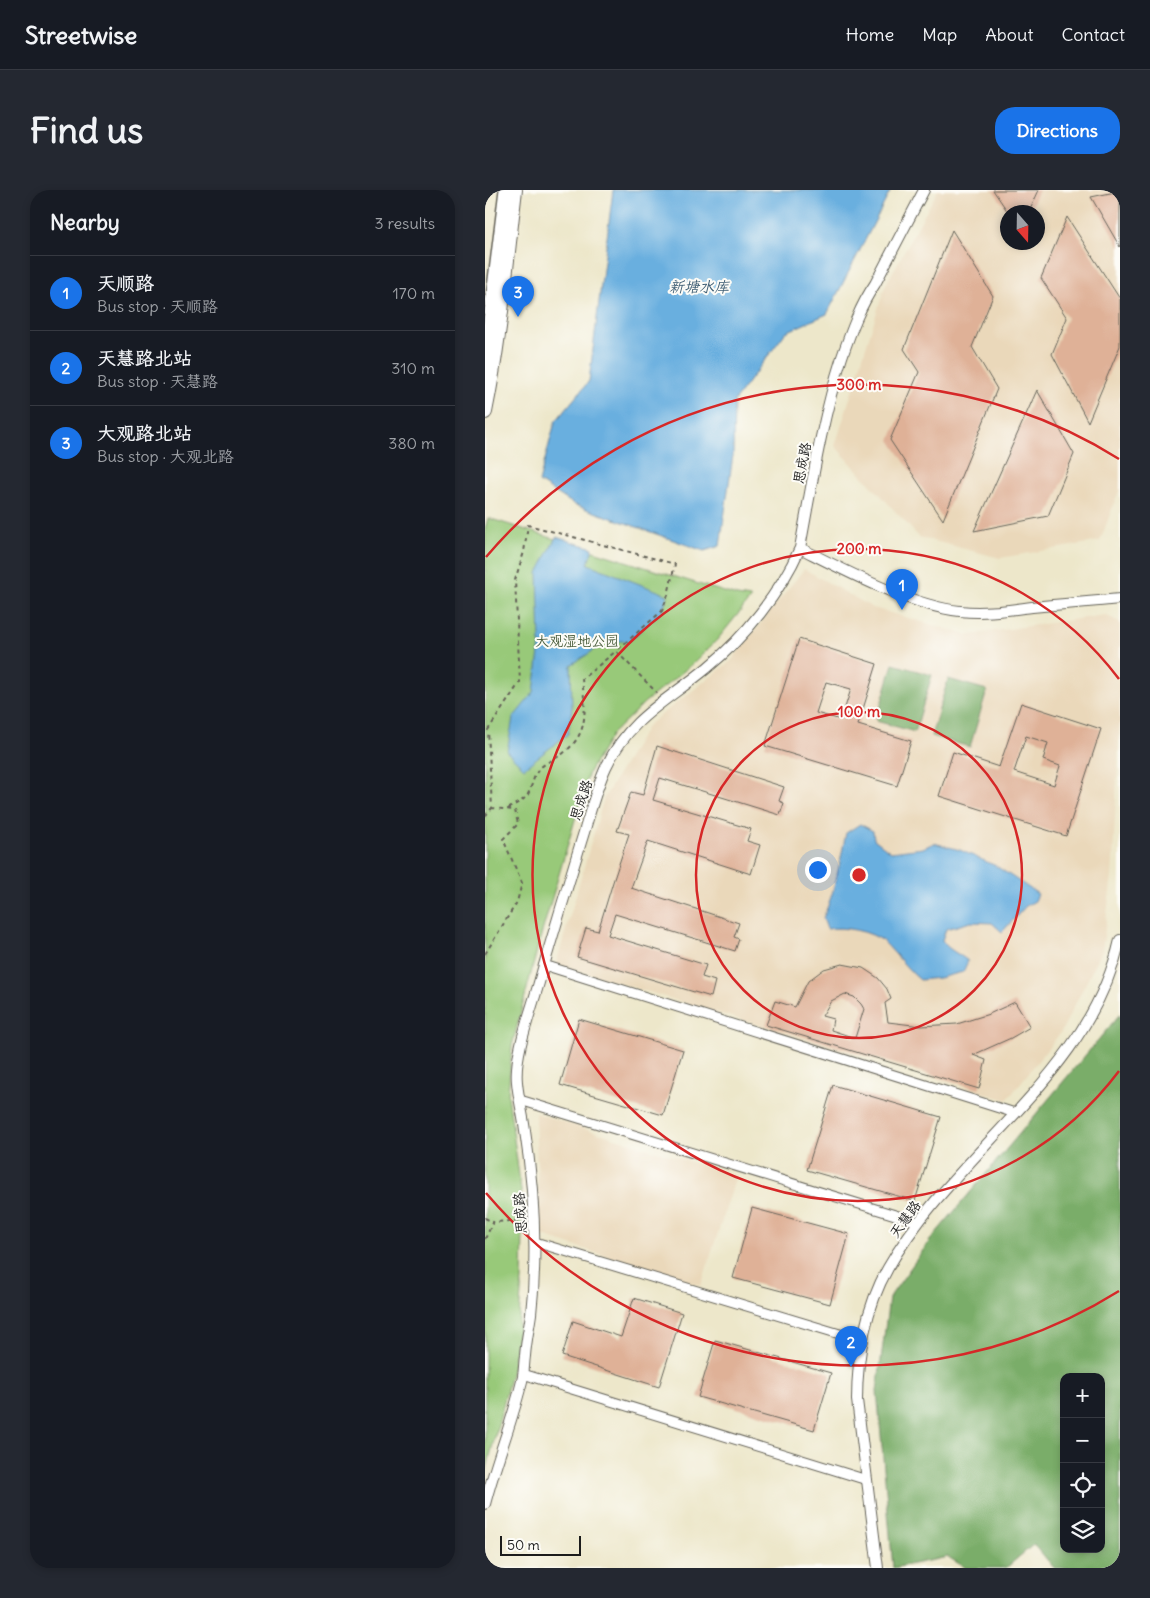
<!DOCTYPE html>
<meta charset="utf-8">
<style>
body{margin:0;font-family:Delius,"LXGW WenKai TC",sans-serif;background:#242831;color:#f1f3f6}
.controls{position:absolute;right:15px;bottom:15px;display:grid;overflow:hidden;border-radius:10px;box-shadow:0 2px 8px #0003}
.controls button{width:45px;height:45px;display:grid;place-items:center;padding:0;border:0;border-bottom:1px solid #363941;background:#171b24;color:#f1f3f6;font:25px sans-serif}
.compass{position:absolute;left:515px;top:15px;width:45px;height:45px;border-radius:50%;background:#171b24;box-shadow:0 2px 8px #0003;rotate:160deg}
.scale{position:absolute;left:15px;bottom:12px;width:81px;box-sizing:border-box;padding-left:5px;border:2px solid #1c1c1c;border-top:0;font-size:14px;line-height:18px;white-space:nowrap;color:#1c1c1c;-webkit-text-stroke:4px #fdfcf7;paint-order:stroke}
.you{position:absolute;left:332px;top:679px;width:18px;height:18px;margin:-12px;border:4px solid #fff;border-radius:50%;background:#1a73e8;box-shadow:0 0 0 8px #1a73e833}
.badge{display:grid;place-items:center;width:32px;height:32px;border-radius:50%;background:#1a73e8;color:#fff;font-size:16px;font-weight:700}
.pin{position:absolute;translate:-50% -41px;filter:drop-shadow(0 1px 2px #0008)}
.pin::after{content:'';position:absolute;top:26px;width:18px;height:15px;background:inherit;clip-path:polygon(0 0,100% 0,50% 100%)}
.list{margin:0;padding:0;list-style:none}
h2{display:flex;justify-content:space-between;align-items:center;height:65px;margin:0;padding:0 20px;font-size:21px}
h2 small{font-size:16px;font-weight:400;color:#9ea1a6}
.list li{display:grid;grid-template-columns:32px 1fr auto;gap:15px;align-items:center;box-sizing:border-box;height:75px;padding:0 20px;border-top:1px solid #363941}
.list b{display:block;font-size:19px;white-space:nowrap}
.list p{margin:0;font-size:16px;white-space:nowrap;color:#9ea1a6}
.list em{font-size:16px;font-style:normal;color:#9ea1a6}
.icon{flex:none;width:28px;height:28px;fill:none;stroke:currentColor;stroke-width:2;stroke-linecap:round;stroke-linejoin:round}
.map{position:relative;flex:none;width:635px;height:1378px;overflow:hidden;border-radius:20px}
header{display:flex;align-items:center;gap:30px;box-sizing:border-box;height:70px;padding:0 25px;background:#171b24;border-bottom:1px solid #363941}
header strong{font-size:24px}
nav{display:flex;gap:28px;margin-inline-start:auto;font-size:18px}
.intro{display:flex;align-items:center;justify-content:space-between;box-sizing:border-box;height:120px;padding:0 30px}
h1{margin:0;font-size:35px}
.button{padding:12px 22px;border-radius:20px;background:#1a73e8;color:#fff;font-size:18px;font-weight:700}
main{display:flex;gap:30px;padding:0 30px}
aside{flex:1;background:#171b24;border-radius:20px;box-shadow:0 2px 8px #0003}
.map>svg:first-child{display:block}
.built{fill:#ead8ba;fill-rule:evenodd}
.green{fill:#98c979;stroke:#5a724a}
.forest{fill:#7aad69;stroke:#4b6442;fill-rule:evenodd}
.water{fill:#69afdf;stroke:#42667e}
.building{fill:#dfb197;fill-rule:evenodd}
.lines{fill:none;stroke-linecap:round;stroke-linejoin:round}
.minor-casing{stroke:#656359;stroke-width:11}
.tertiary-casing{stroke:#656359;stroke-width:12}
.primary-casing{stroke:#656359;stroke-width:16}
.motorway-casing{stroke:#656359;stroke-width:18}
.path{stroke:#656359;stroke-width:2;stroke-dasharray:4 4;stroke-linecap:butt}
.minor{stroke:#fff;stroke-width:9}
.tertiary{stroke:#fff;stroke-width:10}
.primary{stroke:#fff;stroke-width:14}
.motorway{stroke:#fff;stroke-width:15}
.ring{fill:none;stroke:#d62828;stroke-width:2.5}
.labels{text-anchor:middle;stroke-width:4;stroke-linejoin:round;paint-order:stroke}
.street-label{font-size:14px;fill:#1c1c1c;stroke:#fdfcf7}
.park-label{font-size:14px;fill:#4e6141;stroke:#fdfcf7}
.water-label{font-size:15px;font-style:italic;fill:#3f5e74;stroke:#fdfcf7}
.centre{fill:#d62828;stroke:#fdfcf7;stroke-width:2.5}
.ring-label{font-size:15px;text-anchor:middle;font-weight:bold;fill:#d62828;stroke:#fdfcf7;stroke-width:4;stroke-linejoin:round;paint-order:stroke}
</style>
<header>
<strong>Streetwise</strong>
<nav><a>Home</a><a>Map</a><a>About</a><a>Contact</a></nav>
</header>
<div class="intro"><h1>Find us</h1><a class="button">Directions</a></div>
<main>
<aside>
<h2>Nearby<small>3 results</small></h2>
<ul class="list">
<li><span class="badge">1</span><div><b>天顺路</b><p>Bus stop · 天顺路</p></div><em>170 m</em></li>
<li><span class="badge">2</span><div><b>天慧路北站</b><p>Bus stop · 天慧路</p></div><em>310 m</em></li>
<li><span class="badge">3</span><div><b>大观路北站</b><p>Bus stop · 大观北路</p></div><em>380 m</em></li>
</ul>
</aside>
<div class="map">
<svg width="635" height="1378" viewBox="0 0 635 1378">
<rect width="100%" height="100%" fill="#fdfcf7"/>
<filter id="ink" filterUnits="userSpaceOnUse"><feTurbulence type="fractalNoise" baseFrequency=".02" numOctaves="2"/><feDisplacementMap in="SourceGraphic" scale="10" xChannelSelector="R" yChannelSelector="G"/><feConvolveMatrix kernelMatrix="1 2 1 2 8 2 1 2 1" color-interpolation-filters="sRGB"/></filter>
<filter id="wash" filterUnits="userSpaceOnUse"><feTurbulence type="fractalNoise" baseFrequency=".0096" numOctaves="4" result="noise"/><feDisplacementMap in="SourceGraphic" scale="20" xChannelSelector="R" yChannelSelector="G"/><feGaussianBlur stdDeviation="1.12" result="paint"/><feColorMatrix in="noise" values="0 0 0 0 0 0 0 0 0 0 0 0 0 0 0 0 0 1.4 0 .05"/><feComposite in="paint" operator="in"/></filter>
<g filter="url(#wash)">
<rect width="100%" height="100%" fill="#ede7ca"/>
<!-- built -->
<path class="built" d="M453,0H635V298L615,351L515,368L434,347L350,256L400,96ZM522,22H552V52H522Z
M319,379L388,418L483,445L620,425L635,432V530L627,686L617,761L576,842L522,910L71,774L119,608L163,535L246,471Z
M50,923L251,986L216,1096L55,1045Z"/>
<!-- green -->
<path class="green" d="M3,328L252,406L266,408L232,450L209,473L160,512L127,544L104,582L55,749L27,856L23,905L36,1000L38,1040L37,1090L33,1140L27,1180L0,1286V339Z"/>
<!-- forest -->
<path class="forest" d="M408,474L447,485L430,542L391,531Z
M463,489L502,500L485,557L446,546Z
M635,824V1378H569L549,1354L521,1378H481L463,1367L408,1378L392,1201L404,1108L446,1049ZM579,1187H616V1359H579Z"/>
<!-- water -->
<path class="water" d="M128,0H406L342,124L301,142L249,211L248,265L235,356L219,361L90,315L54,292L70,232L104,191Z
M71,347L108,358L103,374L183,405L177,421L144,451H123L86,475L87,518L83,544L39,578L22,562L28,528L49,502L55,454L53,383Z
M375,634L388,641L389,649L406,662L438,658L449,653L475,660L511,676L553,704L550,711L541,716L517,742L507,733L486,732L461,739L457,750C463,760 473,763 483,771L478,782L454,788L435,790C421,778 411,764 399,752C387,741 357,736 342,739L338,728C350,701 355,672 361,643Z"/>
<g id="blocks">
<!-- building -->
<path class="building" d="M508,0H554L544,22H523Z
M635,1V57L606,7Z
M582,27L635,109V156L603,232L567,164L582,128L556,88Z
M467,40L508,106L487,157L512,199L458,330L405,250L434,182L419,159Z
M552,200L589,264L563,326L489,341Z
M314,449L392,474L373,535L426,551L412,596L280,556ZM341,492L366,499L356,530L331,523Z
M536,513L616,539L581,646L454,606L468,562L514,577ZM541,546L563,553L558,570L575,576L569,595L529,582Z
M172,556L299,597L294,611L299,613L295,625L175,588L168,610L266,639L262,651L275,655L266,684L163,651L146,698L254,733L249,747L254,749L250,761L130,724L123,745L221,775L217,787L230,791L226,807L92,767L101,738L113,741L128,692L144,644L132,641L146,602L158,605Z
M357,774L378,778L393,788L402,799L406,809L400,813L403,832L436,836L472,834L504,824L530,812L545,837L526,848L488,865L501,870L494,899L281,835L290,811L310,817L323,791L339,779ZM360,804L369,807L376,814L379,819L370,848L346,840L348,829L337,826L346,811Z
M94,829L198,860L178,925L75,895Z
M348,895L456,927L430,1011L322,980Z
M267,1018L364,1044L345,1114L248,1088Z
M149,1108L197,1123L174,1197L77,1166L88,1131L136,1147Z
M230,1150L346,1183L329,1240L213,1207Z"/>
</g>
</g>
<g filter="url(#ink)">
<use href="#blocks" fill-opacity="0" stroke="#656359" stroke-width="1"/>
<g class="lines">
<defs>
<path id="minor" d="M59,775L530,923
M35,910L433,1032
M50,1052L378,1151
M38,1184L382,1290"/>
<path id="tertiary" d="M315,358C359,380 426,416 475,421C499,424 523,420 547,417C576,414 606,412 635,409
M0,1314C11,1271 28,1230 38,1187C39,1180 39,1173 40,1166C41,1152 44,1138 46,1124C53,1060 49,997 39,934C37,920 33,906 32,892C29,863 47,819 55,789C68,744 82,698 96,652C104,627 110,601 121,577C145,527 182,511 222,478C260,447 295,403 315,358C327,293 337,229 357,167C366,141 375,116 390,94L439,0
M393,1378L372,1210C372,1166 381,1117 403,1078C469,961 604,887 635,750"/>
<path id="primary" d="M0,222C15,149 21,74 30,0"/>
<path id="motorway" d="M0,180L22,0"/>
</defs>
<!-- minor casing -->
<use href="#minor" class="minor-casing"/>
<!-- tertiary casing -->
<use href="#tertiary" class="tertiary-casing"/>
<!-- primary casing -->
<use href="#primary" class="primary-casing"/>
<!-- motorway casing -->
<use href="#motorway" class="motorway-casing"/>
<!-- path -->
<path class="path" d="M23,619C28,615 38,611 42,606C48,596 47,587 55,578C62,571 74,568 81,561C105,541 100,517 97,489L131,461
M0,626L7,618L3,540L35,492L30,390L39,362L43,335L190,374L183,405L177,421L131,461L172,503
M0,764L32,712L37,693L18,649L33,634L30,620L7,618
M0,1028L8,1032
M0,1049L8,1032L40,1030"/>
<!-- minor -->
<use href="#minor" class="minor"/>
<!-- tertiary -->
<use href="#tertiary" class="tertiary"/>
<!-- primary -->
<use href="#primary" class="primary"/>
<!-- motorway -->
<use href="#motorway" class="motorway"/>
</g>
</g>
<!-- distance rings -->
<g class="ring">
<circle cx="374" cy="685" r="163"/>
<path d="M634 881A326 326 0 1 1 634 489"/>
<path d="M634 1101A490 490 0 0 1 1 1003M1 367A490 490 0 0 1 634 269"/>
</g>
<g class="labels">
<!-- street labels -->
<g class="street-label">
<text transform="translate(317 273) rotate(-79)" y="5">思成路</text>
<text transform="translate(96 610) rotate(-72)" y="5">思成路</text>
<text transform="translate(35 1023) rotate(-94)" y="5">思成路</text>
<text transform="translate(420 1029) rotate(-54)" y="5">天慧路</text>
</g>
<!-- park labels -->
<g class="park-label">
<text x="92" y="456">大观湿地公园</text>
</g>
<!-- water labels -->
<g class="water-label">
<text x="214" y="102">新塘水库</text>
</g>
</g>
<circle cx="374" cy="685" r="8" class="centre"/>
<g class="ring-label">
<text x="374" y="200">300 m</text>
<text x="374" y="364">200 m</text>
<text x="374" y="527">100 m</text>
</g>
</svg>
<div class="controls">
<button>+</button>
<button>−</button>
<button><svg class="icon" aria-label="locate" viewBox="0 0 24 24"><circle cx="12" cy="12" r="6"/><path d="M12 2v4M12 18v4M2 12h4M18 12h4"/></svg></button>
<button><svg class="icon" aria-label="layers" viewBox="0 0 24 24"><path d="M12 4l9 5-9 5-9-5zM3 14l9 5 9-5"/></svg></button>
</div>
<svg class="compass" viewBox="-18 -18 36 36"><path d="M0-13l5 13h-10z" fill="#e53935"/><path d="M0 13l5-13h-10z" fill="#9ea1a6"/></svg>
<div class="scale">50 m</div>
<div class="you"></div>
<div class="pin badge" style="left:417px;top:420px">1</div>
<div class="pin badge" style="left:366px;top:1177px">2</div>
<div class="pin badge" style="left:33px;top:127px">3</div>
</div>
</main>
